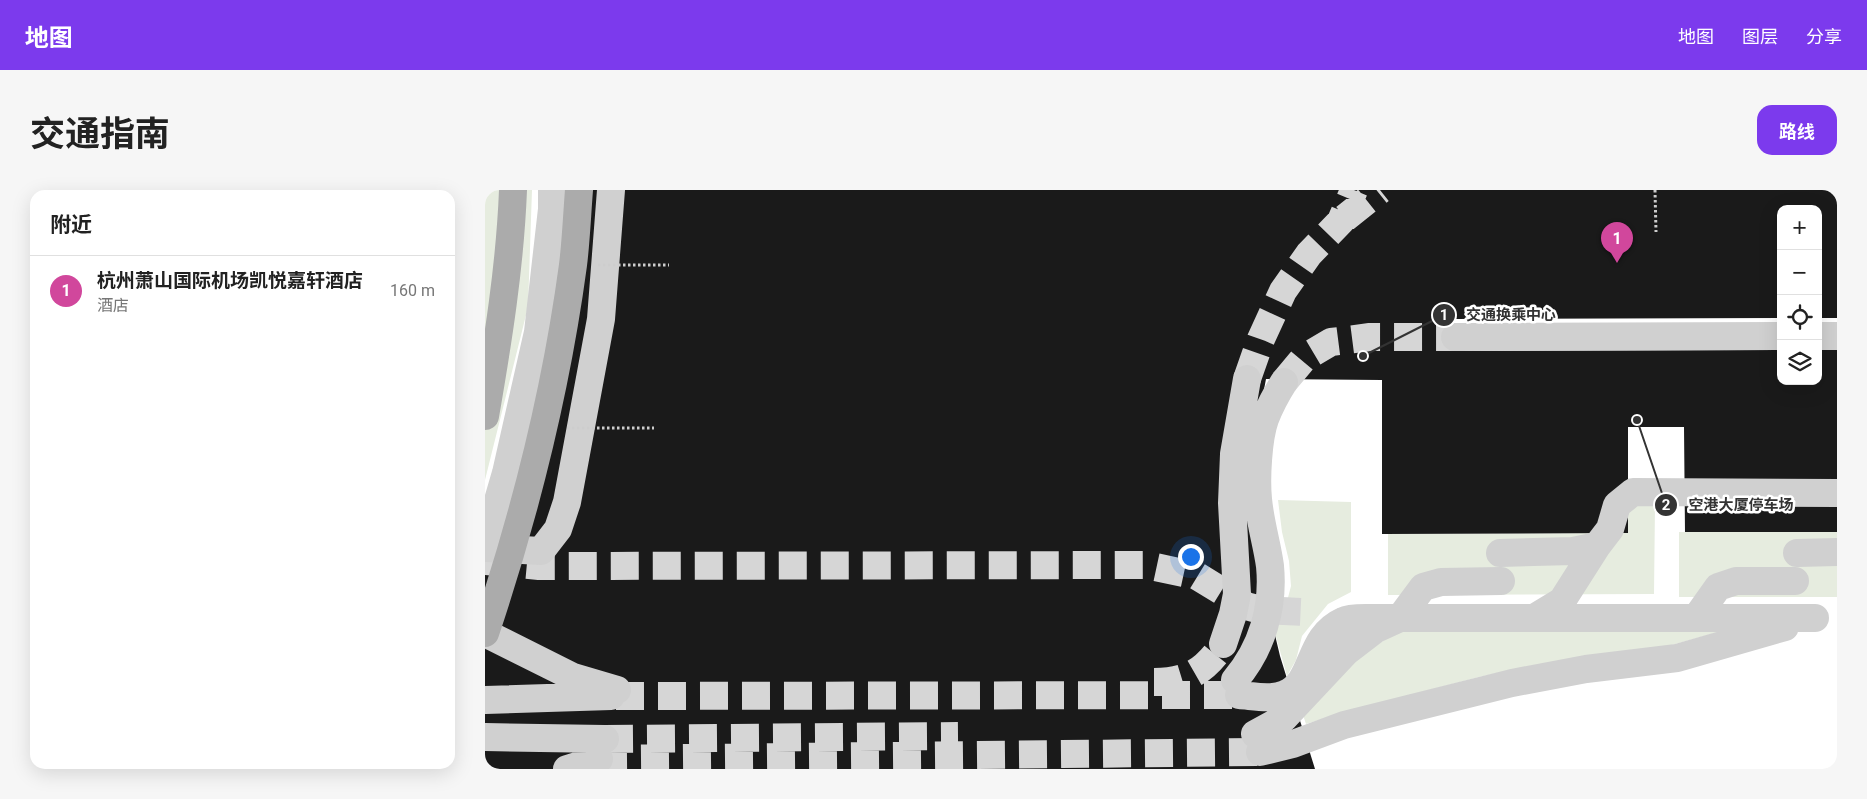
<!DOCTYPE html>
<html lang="zh">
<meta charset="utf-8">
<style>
body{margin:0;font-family:Roboto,"Noto Sans SC",sans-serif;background:#f6f6f6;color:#222}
.controls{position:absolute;right:15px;top:15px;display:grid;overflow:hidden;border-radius:10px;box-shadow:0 5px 20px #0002}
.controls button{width:45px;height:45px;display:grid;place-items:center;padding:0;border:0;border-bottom:1px solid #e0e0e0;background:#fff;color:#222;font:25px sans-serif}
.you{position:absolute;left:705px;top:366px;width:18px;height:18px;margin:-12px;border:4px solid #fff;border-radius:50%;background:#1a73e8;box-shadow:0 0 0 8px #1a73e833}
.badge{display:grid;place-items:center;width:32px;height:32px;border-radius:50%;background:#7c3aed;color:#fff;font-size:16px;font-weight:700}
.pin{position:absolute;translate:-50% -41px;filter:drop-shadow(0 1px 2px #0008)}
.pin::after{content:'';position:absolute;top:26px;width:18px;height:15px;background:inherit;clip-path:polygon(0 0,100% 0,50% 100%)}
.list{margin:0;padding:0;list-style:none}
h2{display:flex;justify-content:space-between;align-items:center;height:65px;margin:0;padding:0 20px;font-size:21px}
h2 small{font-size:16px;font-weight:400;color:#767676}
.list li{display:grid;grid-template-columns:32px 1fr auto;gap:15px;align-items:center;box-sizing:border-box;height:70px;padding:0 20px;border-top:1px solid #e0e0e0}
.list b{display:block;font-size:19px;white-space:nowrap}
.list p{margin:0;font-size:16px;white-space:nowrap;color:#767676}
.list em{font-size:16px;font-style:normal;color:#767676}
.icon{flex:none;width:28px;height:28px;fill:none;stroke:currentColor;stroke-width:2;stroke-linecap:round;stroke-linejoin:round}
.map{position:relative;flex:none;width:1352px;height:579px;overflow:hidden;border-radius:15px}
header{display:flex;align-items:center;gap:30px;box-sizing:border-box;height:70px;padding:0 25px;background:#7c3aed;color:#fff}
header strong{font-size:24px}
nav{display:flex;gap:28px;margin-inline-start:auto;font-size:18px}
.intro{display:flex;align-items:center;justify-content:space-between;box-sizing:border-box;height:120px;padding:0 30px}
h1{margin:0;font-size:35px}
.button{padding:12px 22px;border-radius:15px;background:#7c3aed;color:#fff;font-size:18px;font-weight:700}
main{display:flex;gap:30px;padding:0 30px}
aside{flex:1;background:#fff;border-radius:15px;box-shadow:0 5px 20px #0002}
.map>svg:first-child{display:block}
.green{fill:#e6ecdf}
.building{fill:#1a1a1a}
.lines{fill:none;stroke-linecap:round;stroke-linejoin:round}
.minor-tunnel{stroke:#d6d6d6;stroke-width:28;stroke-dasharray:28 14;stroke-linecap:butt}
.path{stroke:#cdcdcd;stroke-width:3;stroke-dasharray:2.5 2.5;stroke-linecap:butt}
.minor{stroke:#d0d0d0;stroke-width:28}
.major{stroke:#ababab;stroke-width:28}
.path-bridge{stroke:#cdcdcd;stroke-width:3;stroke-dasharray:2.5 2.5;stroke-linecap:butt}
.major-bridge{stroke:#ababab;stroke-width:28}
.leader{fill:none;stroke:#333;stroke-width:2}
.callout-dot{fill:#333;stroke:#fff;stroke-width:2}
.mark-label{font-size:15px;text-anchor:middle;font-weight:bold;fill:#fff}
.callout-label{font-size:15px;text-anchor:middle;font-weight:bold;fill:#333;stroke:#fff;stroke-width:5;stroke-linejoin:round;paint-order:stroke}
</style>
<header>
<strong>地图</strong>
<nav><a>地图</a><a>图层</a><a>分享</a></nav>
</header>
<div class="intro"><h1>交通指南</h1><a class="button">路线</a></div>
<main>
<aside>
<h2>附近<small></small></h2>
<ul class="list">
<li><span class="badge" style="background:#d1479c">1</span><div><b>杭州萧山国际机场凯悦嘉轩酒店</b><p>酒店</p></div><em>160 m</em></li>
</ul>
</aside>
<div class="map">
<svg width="1352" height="579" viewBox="0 0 1352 579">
<rect width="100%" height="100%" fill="#fff"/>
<!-- green -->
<path class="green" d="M0,0H47L43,117L0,290Z
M793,310L866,312V402L843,414L817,446L811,470L802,486L790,443L798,427L806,396L804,371L797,342Z
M1153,315H1170L1169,404L903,405V344L1143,343V323Z
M1194,342H1352V407H1194Z
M925,438H1248L1183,456L1044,476L994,487L860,522L821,534L817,522L863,474L901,449Z"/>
<!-- building -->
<path class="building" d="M61,0H1352V128H1333V19H1296V128L967,129V161L1296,160V191H1333V160H1352V342H1200L1199,237H1143V343L897,344V190L781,189L773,231L774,378L795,466L830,579H0V321L47,146Z"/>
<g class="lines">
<!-- minor-tunnel -->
<path class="minor-tunnel" d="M860,28L895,0
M762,189L776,149L798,101L824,64L856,31L869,0
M799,192L819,168L846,152L885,147H970
M0,371L54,376L661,375L712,386L761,416L776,420L818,422
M669,492C702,492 720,481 738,454
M131,506L754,505
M120,549L473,546
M114,569L775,562"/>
<!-- path -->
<path class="path" d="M1170,0L1171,42"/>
<!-- minor -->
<path class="minor" d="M1333,146H1352
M970,147L1296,146
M0,355L21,283L53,142L67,19V0
M0,358L56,361L73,339L82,312L116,129L126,0
M1015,363L1088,361L1112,356
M1312,363L1352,362
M1049,428L1077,411L1112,356L1125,339L1132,315L1148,302L1352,303
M1211,428L1233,397L1251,391H1310
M0,443L88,487L132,500
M738,454L748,424L752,404L747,313L749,264L762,189
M750,490C777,458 789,418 785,376C782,354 775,332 773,309C771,288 773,249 780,229C785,216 792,203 799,192
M754,505C769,506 786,510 800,504C830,492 822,447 858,431C864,428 874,428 881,428H1330
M0,510L126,506
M770,544L799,528L861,462L891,439L915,428L938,397L956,392L1016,391
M0,547L120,549
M775,562L808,554L859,535L1027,493L1101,479L1192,468L1300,437
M82,579L114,569"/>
<!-- major -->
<path class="major" d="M0,226C13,151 25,76 28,0"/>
<!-- path-bridge -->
<path class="path-bridge" d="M113,75H184
M82,238H169"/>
<!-- major-bridge -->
<path class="major-bridge" d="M0,443C40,324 71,201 88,75C91,51 92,25 94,0"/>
</g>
<!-- callouts -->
<path class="leader" d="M878 166L959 125M1152 230L1181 315"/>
<g class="callout-dot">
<circle cx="878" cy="166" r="5"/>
<circle cx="1152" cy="230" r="5"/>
<circle cx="959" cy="125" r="12"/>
<circle cx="1181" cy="315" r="12"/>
</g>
<g class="mark-label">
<text x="959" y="130">1</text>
<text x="1181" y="320">2</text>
</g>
<g class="callout-label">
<text x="1026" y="130">交通换乘中心</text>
<text x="1256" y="320">空港大厦停车场</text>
</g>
</svg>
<div class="controls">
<button>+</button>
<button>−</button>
<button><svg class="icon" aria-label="locate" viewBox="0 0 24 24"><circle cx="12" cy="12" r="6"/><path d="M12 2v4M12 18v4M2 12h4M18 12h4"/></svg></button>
<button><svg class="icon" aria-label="layers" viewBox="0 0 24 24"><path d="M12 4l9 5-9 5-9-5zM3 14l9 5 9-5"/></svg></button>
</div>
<div class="you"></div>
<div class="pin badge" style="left:1132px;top:73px;background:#d1479c">1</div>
</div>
</main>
